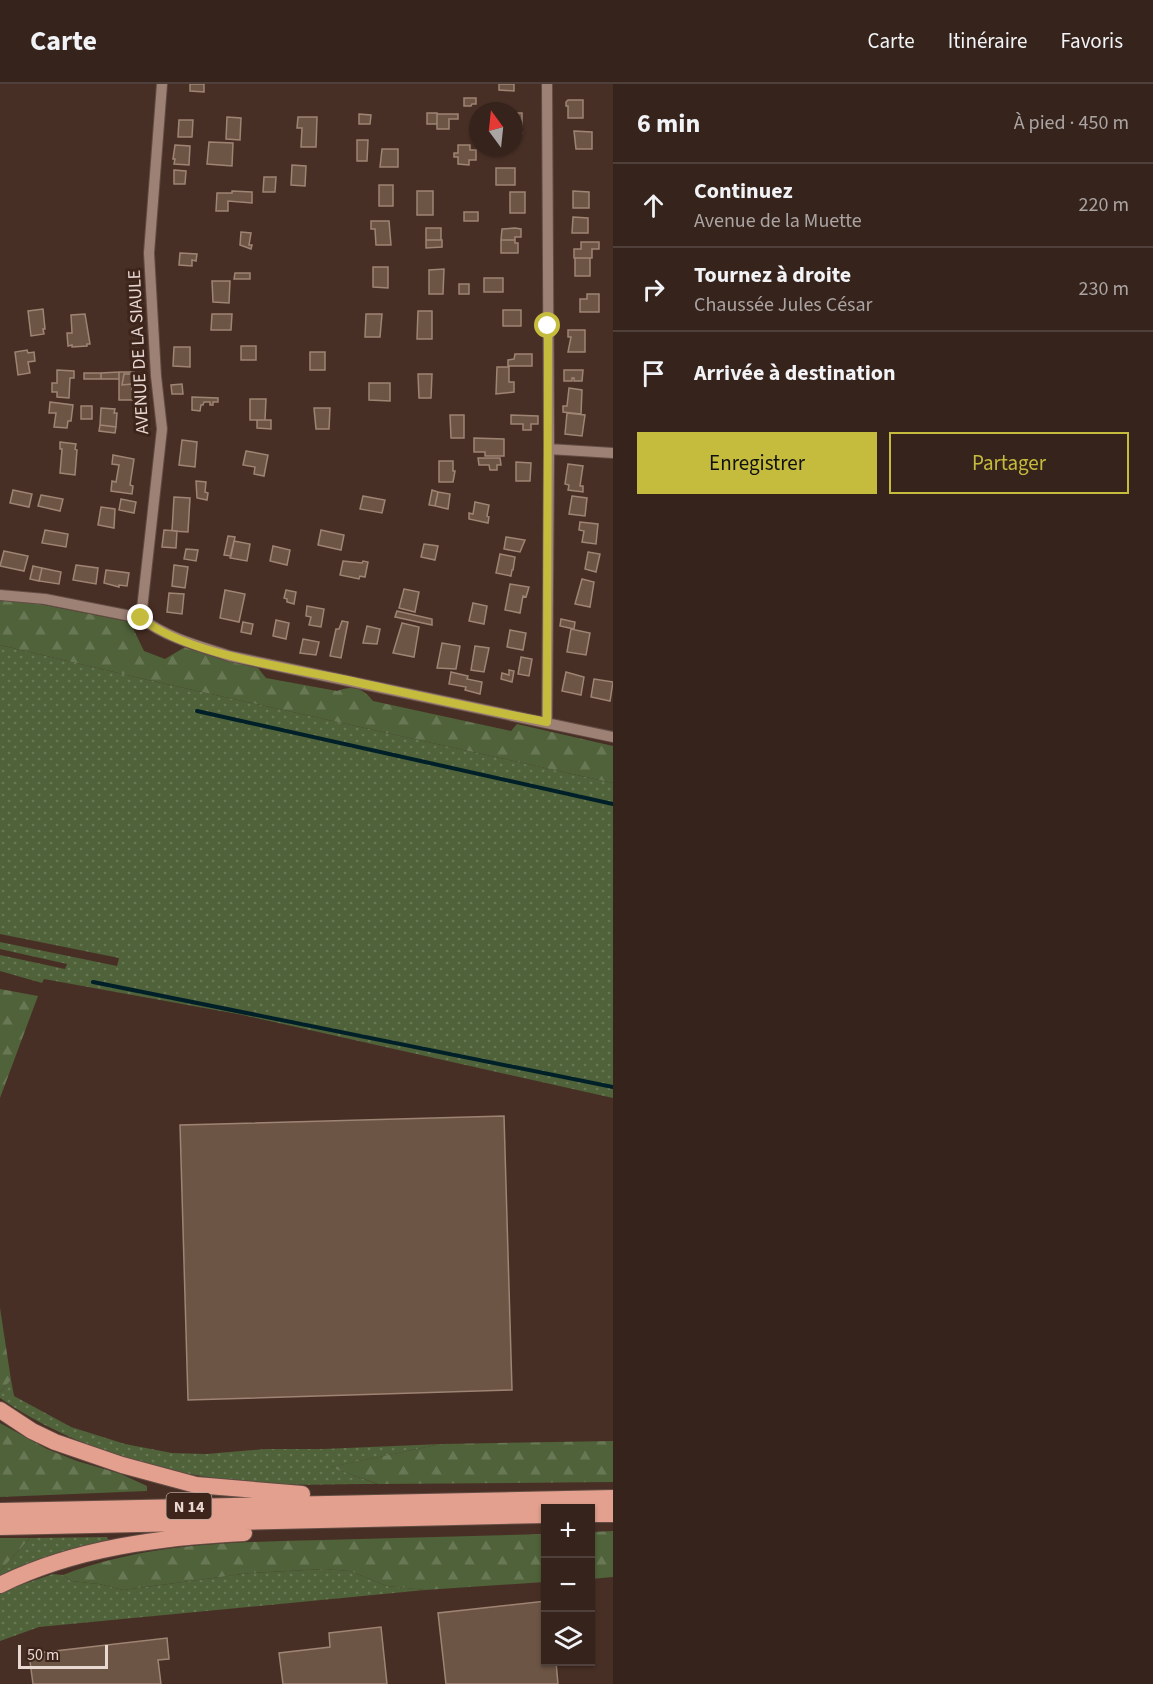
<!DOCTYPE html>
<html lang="fr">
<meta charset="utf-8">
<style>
body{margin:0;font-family:"Source Sans 3",sans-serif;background:#3d2b25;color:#f1f3f6}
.controls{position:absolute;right:18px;bottom:18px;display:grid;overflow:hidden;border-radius:0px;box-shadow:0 2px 4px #0004}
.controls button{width:54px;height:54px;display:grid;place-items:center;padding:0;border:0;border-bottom:2px solid #50403b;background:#36231c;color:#f1f3f6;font:30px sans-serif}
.compass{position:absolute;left:469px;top:18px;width:54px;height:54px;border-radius:50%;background:#36231c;box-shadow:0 2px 4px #0004;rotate:345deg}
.scale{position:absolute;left:18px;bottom:15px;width:90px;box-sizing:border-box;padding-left:6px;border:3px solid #e9d8d2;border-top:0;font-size:16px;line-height:21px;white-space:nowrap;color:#e9d8d2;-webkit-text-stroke:4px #3d251b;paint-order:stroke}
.stop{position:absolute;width:18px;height:18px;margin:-14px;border:4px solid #c5bc3d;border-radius:50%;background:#fff}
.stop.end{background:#c5bc3d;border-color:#fff;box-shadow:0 2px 6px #0008}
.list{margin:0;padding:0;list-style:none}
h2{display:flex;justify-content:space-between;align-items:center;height:78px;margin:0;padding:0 24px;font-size:26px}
h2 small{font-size:20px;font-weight:400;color:#aaa4a3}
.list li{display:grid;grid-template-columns:39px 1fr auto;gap:18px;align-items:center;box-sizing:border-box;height:84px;padding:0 24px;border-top:2px solid #50403b}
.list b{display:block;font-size:22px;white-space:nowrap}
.list p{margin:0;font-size:20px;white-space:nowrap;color:#aaa4a3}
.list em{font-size:20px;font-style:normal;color:#aaa4a3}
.actions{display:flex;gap:12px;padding:18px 24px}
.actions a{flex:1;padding:14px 0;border:2px solid #c5bc3d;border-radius:0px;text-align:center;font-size:21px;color:#c5bc3d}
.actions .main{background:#c5bc3d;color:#111}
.icon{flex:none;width:33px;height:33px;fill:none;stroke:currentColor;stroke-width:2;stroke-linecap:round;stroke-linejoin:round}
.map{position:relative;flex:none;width:613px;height:1600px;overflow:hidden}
header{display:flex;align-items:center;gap:36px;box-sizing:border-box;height:84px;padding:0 30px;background:#36231c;border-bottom:2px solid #50403b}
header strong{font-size:28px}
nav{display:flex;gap:33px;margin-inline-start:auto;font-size:21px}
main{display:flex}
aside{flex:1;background:#36231c}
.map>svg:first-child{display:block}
.grass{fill:url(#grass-dots)}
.forest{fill:url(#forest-firs)}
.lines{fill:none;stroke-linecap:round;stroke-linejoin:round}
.stream{stroke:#002029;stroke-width:4}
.building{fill:#6d5545;stroke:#9e8473;stroke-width:1.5}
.minor-casing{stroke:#624c44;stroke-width:12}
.trunk-casing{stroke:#624c44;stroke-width:18}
.minor{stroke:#9e8175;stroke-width:10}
.trunk{stroke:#e3a08e;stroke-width:16}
.route{stroke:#c5bc3d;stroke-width:8}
.labels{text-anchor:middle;stroke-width:6;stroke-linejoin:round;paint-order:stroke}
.shield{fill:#3d251b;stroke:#b5a29b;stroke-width:1.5}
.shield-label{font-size:16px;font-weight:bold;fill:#e9d8d2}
.street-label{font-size:18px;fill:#e9d8d2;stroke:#3d251b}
</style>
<header>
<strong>Carte</strong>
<nav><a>Carte</a><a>Itinéraire</a><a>Favoris</a></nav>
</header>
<main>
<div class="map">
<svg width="613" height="1600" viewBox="0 0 613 1600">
<defs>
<pattern id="grass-dots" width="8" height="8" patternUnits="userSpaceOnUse" patternTransform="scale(1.5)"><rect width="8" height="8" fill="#4f6239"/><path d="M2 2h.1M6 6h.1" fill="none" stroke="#687855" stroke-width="1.8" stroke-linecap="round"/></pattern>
<pattern id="forest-firs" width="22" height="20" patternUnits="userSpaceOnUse" patternTransform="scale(1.5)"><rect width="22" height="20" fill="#4f6239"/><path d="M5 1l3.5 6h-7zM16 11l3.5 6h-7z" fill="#687855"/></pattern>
</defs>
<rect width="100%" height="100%" fill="#482f25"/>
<!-- grass -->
<path class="grass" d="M0,561L148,596L613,699V1014L243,931L44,895L42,899L0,887V871L65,885L67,880L0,865V858L117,882L119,874L0,850Z
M11,1296L14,1312L71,1343L125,1360L172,1369L206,1370L266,1365H323L441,1360L331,1383L377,1400C338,1400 298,1402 258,1399C167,1392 76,1366 0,1314V1308Z
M107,1453L110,1460L0,1493V1487L30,1454Z
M325,1485L350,1487L387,1502L425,1506L39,1543L0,1557V1508L53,1490L63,1491L71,1497L99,1500L123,1506L250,1489Z"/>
<!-- forest -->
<path class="forest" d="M0,515L39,520L130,538L144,567L165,575L185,563L258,584L266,594L337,607C353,601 363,604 373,617L511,647L517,640L613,662V699L148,596L0,561Z
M0,905L38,912L0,1014Z
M0,1224L11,1296L0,1308Z
M0,1339L47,1365L77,1377L121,1390L147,1402V1407L0,1413Z
M613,1357V1398L378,1400L330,1383L441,1360Z
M613,1447V1493L591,1495V1448Z
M545,1450V1498L425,1506L387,1502L350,1487L325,1485L250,1489L123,1506L99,1500L71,1497L63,1491C146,1459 235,1458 323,1456C397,1454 471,1452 545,1450Z
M0,1454H30L0,1487Z"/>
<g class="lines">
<!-- stream -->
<path class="stream" d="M197,627L613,720
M93,898L613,1003"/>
</g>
<!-- building -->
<path class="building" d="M190,0H204V8L190,7Z
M499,0H514V7L499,6Z
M464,14H476V20H472L471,22H464Z
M568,16H583V34H568V22H566V18Z
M427,29H437V40H427Z
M514,29H522V49H514Z
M359,30L371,31L370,40H359Z
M437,30H458V35H449V45H437Z
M227,33L241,34L240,56L226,55Z
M298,33H317L316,63H301L302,44H297Z
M179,36H193L192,53H178Z
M574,47L592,48V65H576Z
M357,56H368L367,77H357Z
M209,58L233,59L232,82L207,80Z
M175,61L190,62L189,81L174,80L175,75H173Z
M458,61H470V66H476V76H469V81L458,80V73H454V69H458Z
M382,65H398V83H380Z
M292,81L306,82L305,102L291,101Z
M496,84H515V101H496Z
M174,86L186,87L185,100H174Z
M264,93H276L275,108H263Z
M379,101H393V122H379Z
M232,107L252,108V119L228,117V127H216L217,109H232Z
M417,107H433V131H417Z
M573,107L589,108V124H573Z
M510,108H525V129H510Z
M464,128H478V137H464Z
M573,133L588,134V149H572Z
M371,137H389L391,161H376L375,145H371Z
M426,144H441V156H426Z
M515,144L521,145V153H515V156H501L502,145Z
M241,148L251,149L249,161H252L251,165L240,161Z
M426,156H442V163L426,164Z
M501,156H515V159H518V169H501Z
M581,158H599V165H592V174H574V165H581Z
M180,169L197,170L196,177L192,176V182L179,181Z
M575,174H590V192H575Z
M373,183H388V204L373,203Z
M444,185L443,210H429V186Z
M235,189H250V195H234Z
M484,194H503V208H484Z
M212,197H230L229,219L213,218Z
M459,200H469V210H459Z
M587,210H599V228H580V215H587Z
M43,225L45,245H43L44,250L31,252L28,227Z
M503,226H521V242H503Z
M418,227H432V255H417Z
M85,230L90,260H87V262L72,263V261L68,262L67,249H72L71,231Z
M212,230H232L231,246H211Z
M366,230H382L380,253H365Z
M568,246H585V268H568L571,253H568Z
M241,262H256V276H241Z
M174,263H190V283L173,282Z
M27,266L28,269L34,268L35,277L28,278L30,289L18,291L15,268Z
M310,268H325V286H310Z
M515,270H532V282H508V276L514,275Z
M497,283H509V298H514V308L496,310Z
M57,286L74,287V294H70L69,314L57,313V308H52V299H57Z
M564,286H583L582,297H574V294H572V297H564Z
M119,288H134V290H124L122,301L132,300V307H135V316H119Z
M119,288V295H101V289Z
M84,289H101V295H84Z
M124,290H134L132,300L122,301Z
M418,290H432L431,314H419Z
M369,299H390V317L369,316Z
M182,300L183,310H172L171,301Z
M569,304L582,306L581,330L563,328V322H567Z
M192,313L218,314V318H213V321H210V318H204L203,321H201L200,327L192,326Z
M250,315H266L265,336H250Z
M50,318L73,321L71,337H68L67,344L54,343L56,329H49Z
M81,322H92V335H81Z
M101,324L115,325L114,329H117L116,343L100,341Z
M314,324H330L329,345H316Z
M567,329L585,331L582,352L565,350Z
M450,331H464V354H451Z
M511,331L538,332V340H531V346H523V340H511Z
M257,336H271V345L257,344Z
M100,341L116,343L115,349L99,347Z
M474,354L504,355V372H485V368H474Z
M182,356L197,358L195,383L179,381Z
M60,358L76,360L75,365L77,366L75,391L60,389L62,365H60Z
M246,367L268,371L264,392L254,390L255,383L243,381Z
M113,371L134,375L130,401L133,402L132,410L111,407L112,397L116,398L119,381L112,380Z
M478,374H500L501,381H497V386H490L489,381H479Z
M439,377H453V387H455L453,398H439Z
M516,378L531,379L530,397H516Z
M568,380L583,382L580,402H583V408L568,406L569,401L565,400Z
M196,397L206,398L205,408L208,409L207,416L197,414Z
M13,406L32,410L29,423L10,419Z
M432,406L438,408L435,422L429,421Z
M438,408L450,410L448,425L435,422Z
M41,411L63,415L60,427L38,422Z
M363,412L385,416L382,429L360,425Z
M572,412L587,414L585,432L569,430Z
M174,413L190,414L188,448L172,447Z
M121,415L136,418L134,429L119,426Z
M475,418L489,421L487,432L489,433L488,439L469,435V429L473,430Z
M101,423L115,425L114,444L98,441Z
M580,438L598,440L596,460L582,458L584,447L579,446Z
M45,446L68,450L66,463L42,459Z
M164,446L177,447L176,464L162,463Z
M321,446L344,451L341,466L318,461Z
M228,452L235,453L231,472L224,471Z
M506,453L525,456L520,468L504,465Z
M234,457L250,460L247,477L230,474Z
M424,460L438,462L435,476L421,473Z
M273,462L290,466L287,481L270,477Z
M186,465L198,466L196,477L184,475Z
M4,467L28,472L24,487L0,482Z
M588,468L600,470L596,488L585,485Z
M500,470L515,473L513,486H512L511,492L496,489Z
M343,477L362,479L363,477L368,478L365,493L360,492L359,495L340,491Z
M76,481L98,484L96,500L73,496Z
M174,481L188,483L185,504L172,502Z
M33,482L42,484L39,497L30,495Z
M42,484L61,488L59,500L39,497Z
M106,486L129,489L127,502L119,501V503L104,499Z
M582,495L594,498L590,523L575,520Z
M510,500L529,503L526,513L523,512L520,529L505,526Z
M404,505L419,508L415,528L399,524Z
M225,506L245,510L239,538L220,534Z
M286,506L296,508L294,520L287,518V515L284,514Z
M169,509L184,510L182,530L167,528Z
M473,519L487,522L484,540L469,537Z
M307,522L324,525L321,543L309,541L311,533L306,532Z
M397,527L432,535V541L395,533Z
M561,535L575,538L574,545L560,542Z
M276,536L289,539L286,555L273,552Z
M342,537L348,538L341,574L330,572L336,545H339Z
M243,538L253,540L251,550L241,548Z
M402,539L419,543L414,573L393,569Z
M367,542L380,545L377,560L363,559Z
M571,545L590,549L586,571L567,568Z
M510,546L526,549L523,566L507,563Z
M303,555L319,558L316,571L300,569Z
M442,559L460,562L456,585L437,584Z
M475,562L489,564L484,588L471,586Z
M521,573L532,575L529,592L518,590Z
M509,586L514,587L512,598L501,595L502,589L509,591Z
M451,588L468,592L467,595L482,598L480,610L465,606L466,603L449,600Z
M566,588L584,593L581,611L562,607Z
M594,595L613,598L610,617L591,613Z
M504,1032L512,1306L188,1316L180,1041Z
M546,1517V1578H556L558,1600H446L438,1529Z
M381,1543L387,1600H283L279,1569L330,1563L329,1549Z
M167,1554L169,1575L158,1576L161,1600H33L29,1570Z"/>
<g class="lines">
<defs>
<path id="minor" d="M549,365L613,369
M0,511L45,515L141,534C167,554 199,562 230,572L613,653
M141,534L162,345L156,292L149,169L162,0
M547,638L549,365L547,0"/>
<path id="trunk" d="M0,1326L32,1347L55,1358L122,1381L196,1401L302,1410
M0,1427L613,1414
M590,1430H613
M0,1443L546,1431
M0,1501C74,1464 162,1453 244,1449"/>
</defs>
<!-- minor casing -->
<use href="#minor" class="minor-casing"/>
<!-- trunk casing -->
<use href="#trunk" class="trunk-casing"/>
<!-- minor -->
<use href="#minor" class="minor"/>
<!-- trunk -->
<use href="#trunk" class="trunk"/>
</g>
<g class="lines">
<!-- route -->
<path class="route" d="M141,534C186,570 280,582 337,594C407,609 477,625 547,638L548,242"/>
</g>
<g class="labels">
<!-- shield labels -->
<rect class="shield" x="166.5" y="1409" width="45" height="26" rx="4.5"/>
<g class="shield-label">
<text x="189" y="1428">N 14</text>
</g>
<!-- street labels -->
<g class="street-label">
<text transform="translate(138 268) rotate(-93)" y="6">AVENUE DE LA SIAULE</text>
</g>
</g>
</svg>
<div class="controls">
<button>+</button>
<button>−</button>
<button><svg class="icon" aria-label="layers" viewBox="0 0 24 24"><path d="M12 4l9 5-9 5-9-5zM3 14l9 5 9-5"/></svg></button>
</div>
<svg class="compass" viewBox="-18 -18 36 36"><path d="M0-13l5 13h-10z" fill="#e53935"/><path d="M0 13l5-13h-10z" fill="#aaa4a3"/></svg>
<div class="scale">50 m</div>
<div class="stop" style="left:548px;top:242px"></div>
<div class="stop end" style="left:141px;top:534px"></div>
</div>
<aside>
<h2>6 min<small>À pied · 450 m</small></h2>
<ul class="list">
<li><svg class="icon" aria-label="ahead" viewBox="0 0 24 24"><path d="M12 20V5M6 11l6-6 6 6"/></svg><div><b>Continuez</b><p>Avenue de la Muette</p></div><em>220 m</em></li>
<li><svg class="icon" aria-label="right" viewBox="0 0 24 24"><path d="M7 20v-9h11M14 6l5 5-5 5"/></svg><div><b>Tournez à droite</b><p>Chaussée Jules César</p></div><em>230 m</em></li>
<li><svg class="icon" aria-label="arrive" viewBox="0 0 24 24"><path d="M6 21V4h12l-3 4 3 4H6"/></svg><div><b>Arrivée à destination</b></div></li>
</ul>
<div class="actions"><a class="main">Enregistrer</a><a>Partager</a></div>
</aside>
</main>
